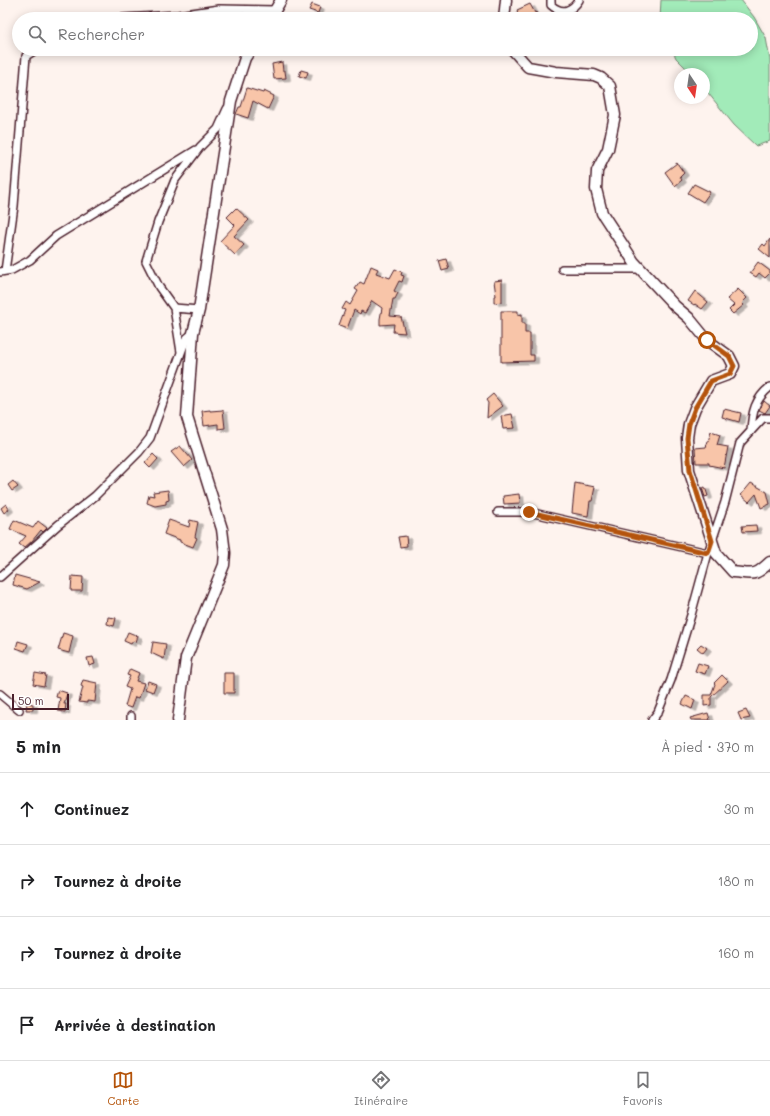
<!DOCTYPE html>
<html lang="fr">
<meta charset="utf-8">
<style>
body{margin:0;font-family:Mali,sans-serif;background:#f6f6f6;color:#202124}
.compass{position:absolute;left:674px;top:68px;width:36px;height:36px;border-radius:50%;background:#fff;box-shadow:0 2px 10px #0003;rotate:167deg}
.scale{position:absolute;left:12px;bottom:10px;width:57px;box-sizing:border-box;padding-left:4px;border:2px solid #4a1f2b;border-top:0;font-size:11px;line-height:14px;white-space:nowrap;color:#4a1f2b;-webkit-text-stroke:3px #fff;paint-order:stroke}
.stop{position:absolute;width:12px;height:12px;margin:-9px;border:3px solid #b45309;border-radius:50%;background:#fff}
.stop.end{background:#b45309;border-color:#fff;box-shadow:0 1px 4px #0008}
.list{margin:0;padding:0;list-style:none}
h2{display:flex;justify-content:space-between;align-items:center;height:52px;margin:0;padding:0 16px;font-size:17px}
h2 small{font-size:13px;font-weight:400;color:#757577}
.list li{display:grid;grid-template-columns:26px 1fr auto;gap:12px;align-items:center;box-sizing:border-box;height:72px;padding:0 16px;border-top:1px solid #e0e0e0}
.list b{display:block;font-size:15px;white-space:nowrap}
.list em{font-size:13px;font-style:normal;color:#757577}
.icon{flex:none;width:22px;height:22px;fill:none;stroke:currentColor;stroke-width:2;stroke-linecap:round;stroke-linejoin:round}
.map{position:relative;flex:none;width:770px;height:720px;overflow:hidden}
.search{position:absolute;background:#fff;box-shadow:0 2px 10px #0003;left:12px;right:12px;top:12px;height:44px;display:flex;align-items:center;gap:10px;box-sizing:border-box;padding:0 14px;border-radius:22px;color:#757577;font-size:15px}
.sheet{height:340px;background:#fff}
nav{display:flex;justify-content:space-around;align-items:center;box-sizing:border-box;height:56px;border-top:1px solid #e0e0e0;background:#fff;font-size:11px;color:#757577}
nav a{display:grid;justify-items:center;gap:2px}
nav .on{color:#b45309}
.map>svg:first-child{display:block}
.green{fill:#a2ebb9;stroke:#768572}
.building{fill:#f8c5a9;stroke:#4a1f2b;filter:url(#shadow)}
.lines{fill:none;stroke-linecap:round;stroke-linejoin:round}
.street-casing{stroke:#4a1f2b;stroke-width:10}
.secondary-casing{stroke:#4a1f2b;stroke-width:13}
.street{stroke:#fff;stroke-width:7}
.secondary{stroke:#fff;stroke-width:10}
.route{stroke:#b45309;stroke-width:5}
</style>
<div class="map">
<svg width="770" height="720" viewBox="0 0 770 720">
<defs>
<filter id="shadow"><feDropShadow dx="4.5" dy="2.5" stdDeviation="0" flood-color="#0004"/></filter>
</defs>
<rect width="100%" height="100%" fill="#fef3ee"/>
<filter id="ink" filterUnits="userSpaceOnUse"><feTurbulence type="fractalNoise" baseFrequency=".025" numOctaves="2"/><feDisplacementMap in="SourceGraphic" scale="8" xChannelSelector="R" yChannelSelector="G"/><feConvolveMatrix kernelMatrix="1 2 1 2 8 2 1 2 1" color-interpolation-filters="sRGB"/></filter>
<g filter="url(#ink)">
<!-- green -->
<path class="green" d="M661,0H741L754,17L766,38L770,60V141L756,146L734,125L704,88V74H692L676,58L672,49H751V19H660Z"/>
<!-- building -->
<path class="building" d="M312,4L320,7L318,13L309,10Z
M530,4L535,13L536,12L540,19H518L516,14L518,12L517,10Z
M282,62L283,71H285L286,78L274,79L272,64Z
M301,70L308,72L306,78L299,76Z
M247,88L263,93L264,91L274,96L268,109L253,101L248,118L236,114L239,107H241Z
M677,163L684,173L680,177L682,180L675,186L665,172Z
M694,184L710,192L703,202L688,193Z
M236,208L249,220L234,236L244,245L235,255L220,241L235,225L227,217Z
M770,239V258L759,249L763,244L765,246Z
M446,259L449,269L442,271L439,261Z
M758,262L770,271V273L765,278L759,273L756,277L750,273Z
M371,266L378,269L376,273L390,278L395,269L402,272L401,275L404,276L402,282L399,281L394,291L398,293L395,299H393L390,316L401,317L405,333L393,332L394,324L380,325V319L382,308L372,301L365,313L361,311L360,314L354,310L347,329L339,326L345,310L342,309L346,302L350,305L358,291L355,289L360,282L364,284Z
M502,280V302L494,303V296H496L494,281Z
M738,289L747,298L742,303L744,305L733,314L729,310L734,305L727,299Z
M695,291L708,302L702,309L695,304L694,305L688,301Z
M501,311H518V315L522,314V323H525V333H530V355H534V361L501,362Z
M493,394L503,406L487,418L488,403L486,400Z
M764,401L770,406L765,413L759,410Z
M724,409L741,413L739,422L722,417Z
M210,410V411L223,410L225,428L218,429V424L204,426L202,411Z
M512,414L515,428L503,429L501,416Z
M711,432L720,435L717,445L728,447L724,468L709,465V463H696L695,448L706,447Z
M180,446L192,460L184,467L171,452Z
M153,454L158,459L150,468L145,463Z
M13,481L18,487L12,491L8,485Z
M575,483L595,487L592,501H590L588,516L572,513Z
M751,483L767,492L770,504L761,508L756,494L749,502L741,495Z
M705,487L708,496L705,497L702,488Z
M168,490L169,500L166,501V504L155,506L147,503L149,495L154,496L153,492Z
M519,494L520,503L504,504L503,496Z
M6,504L9,509L4,513L1,508Z
M14,520L33,528L38,521L47,528L43,532L41,530L32,541L24,548L19,544L26,536L10,529Z
M169,520L189,527L190,520L198,522L195,537L197,538L193,547L180,542V540L164,534Z
M756,525L757,531L743,532L742,526Z
M406,536L407,546L400,547L398,537Z
M15,575L40,582L27,589L13,585Z
M72,576L83,577L82,591H71Z
M108,617L116,618L114,626L107,624Z
M128,632L138,636L136,642L133,641L131,644L124,641Z
M63,633L73,636L69,653L58,650Z
M18,641L28,644L25,651L16,648Z
M153,642L166,644L164,659L151,653Z
M701,644L707,648L703,653L697,648Z
M93,657L95,664L89,666L87,658Z
M698,663L708,666L705,674L695,671Z
M130,669L139,673L136,681L144,683L139,698L135,697L131,708L125,706L130,689L125,687L130,676L127,675Z
M35,673L46,675L44,686L33,684Z
M224,673H234V693H224Z
M722,675L728,681L711,697V705L704,706V695H711L715,684L714,683Z
M83,680L97,683L95,702L87,701V703L79,702L83,687L81,686Z
M148,681L156,684L153,692L145,689Z
M58,690L67,693L64,704H66L65,712L58,711L60,698L56,697Z
M686,696L695,700L692,709L682,704Z
M27,703L33,704V710H26Z
M746,710L750,718L741,720L738,713Z
M708,713L710,720H691L690,718Z"/>
<g class="lines">
<defs>
<path id="street" d="M551,0V5C562,15 572,11 579,0
M104,19L178,15L219,9L275,10
M562,269H641
M5,271L14,206L26,56L37,49
M0,272L12,270L30,260L56,236L196,150
M174,308L199,310
M181,352L174,308L159,287L146,261L158,222L175,180L200,147L218,129L227,109
M751,431C752,412 755,399 770,387
M498,512H529L708,553
M0,577L58,525L95,496L139,452L150,438L186,339L193,333
M0,694L19,710
M131,716V720
M652,720L658,712L671,680L691,615L708,553L725,502L740,443L763,418H770"/>
<path id="secondary" d="M270,19L281,0
M504,19L506,0
M512,49L528,67L556,72L594,75L601,78L610,86L615,115L608,149L597,171L596,189L602,213L634,262L675,306L689,318L707,340L729,356L734,366L730,374L711,381L695,408L689,424L687,438L689,470L716,553L733,572C754,574 754,577 770,562
M178,720L186,658L224,565L225,553L222,529L187,417L193,333L199,310L231,101L245,58L251,49"/>
</defs>
<!-- street casing -->
<use href="#street" class="street-casing"/>
<!-- secondary casing -->
<use href="#secondary" class="secondary-casing"/>
<!-- street -->
<use href="#street" class="street"/>
<!-- secondary -->
<use href="#secondary" class="secondary"/>
</g>
</g>
<g class="lines" filter="url(#ink)">
<!-- route -->
<path class="route" d="M529,512L708,553L712,541L690,470L687,438L689,424L695,408L711,381L730,374L734,366L729,356L707,340"/>
</g>
</svg>
<svg class="compass" viewBox="-18 -18 36 36"><path d="M0-13l5 13h-10z" fill="#e53935"/><path d="M0 13l5-13h-10z" fill="#757577"/></svg>
<div class="scale">50 m</div>
<div class="stop" style="left:707px;top:340px"></div>
<div class="stop end" style="left:529px;top:512px"></div>
<div class="search"><svg class="icon" aria-label="search" viewBox="0 0 24 24"><circle cx="10" cy="10" r="6"/><path d="M15 15l6 6"/></svg>Rechercher</div>
</div>
<section class="sheet">
<h2>5 min<small>À pied · 370 m</small></h2>
<ul class="list">
<li><svg class="icon" aria-label="ahead" viewBox="0 0 24 24"><path d="M12 20V5M6 11l6-6 6 6"/></svg><div><b>Continuez</b></div><em>30 m</em></li>
<li><svg class="icon" aria-label="right" viewBox="0 0 24 24"><path d="M7 20v-9h11M14 6l5 5-5 5"/></svg><div><b>Tournez à droite</b></div><em>180 m</em></li>
<li><svg class="icon" aria-label="right" viewBox="0 0 24 24"><path d="M7 20v-9h11M14 6l5 5-5 5"/></svg><div><b>Tournez à droite</b></div><em>160 m</em></li>
<li><svg class="icon" aria-label="arrive" viewBox="0 0 24 24"><path d="M6 21V4h12l-3 4 3 4H6"/></svg><div><b>Arrivée à destination</b></div></li>
</ul>
</section>
<nav>
<a class="on"><svg class="icon" aria-label="map" viewBox="0 0 24 24"><path d="M3 6l6-2 6 2 6-2v14l-6 2-6-2-6 2zM9 4v14M15 6v14"/></svg>Carte</a>
<a><svg class="icon" aria-label="directions" viewBox="0 0 24 24"><path d="M12 3l9 9-9 9-9-9zM9 14v-3h6M13 9l2 2-2 2"/></svg>Itinéraire</a>
<a><svg class="icon" aria-label="saved" viewBox="0 0 24 24"><path d="M7 4h10v16l-5-4-5 4z"/></svg>Favoris</a>
</nav>
